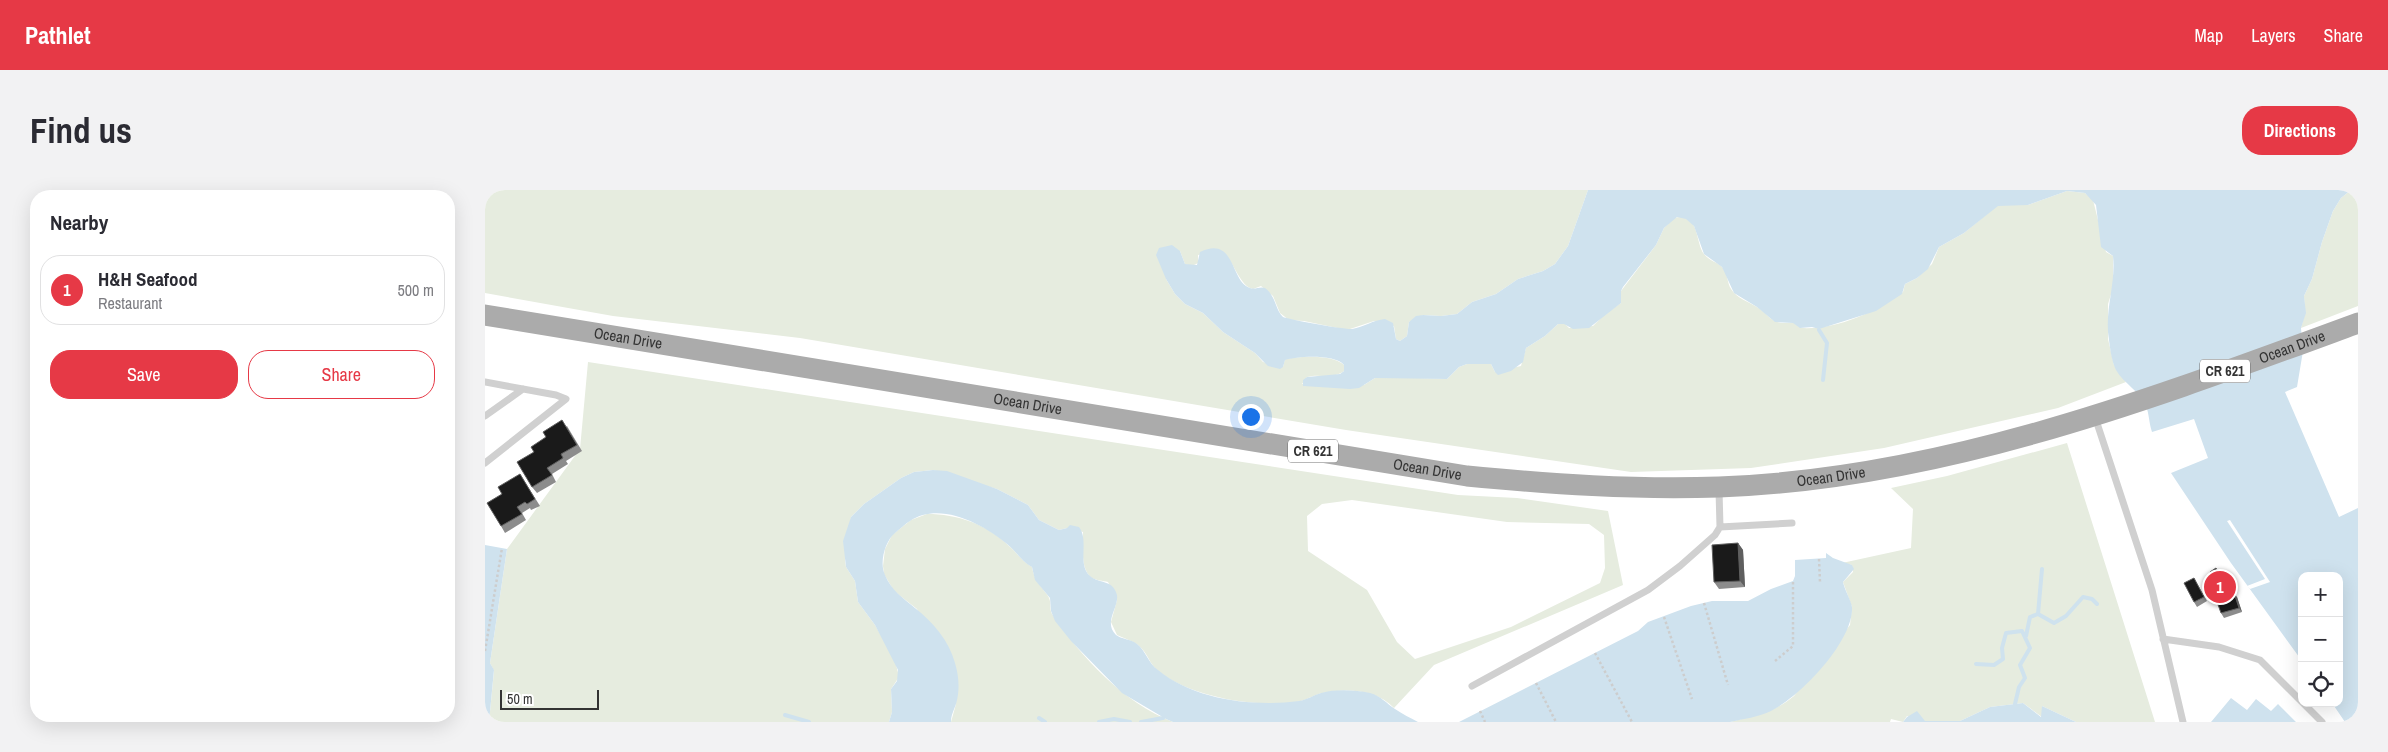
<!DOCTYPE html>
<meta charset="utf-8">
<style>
body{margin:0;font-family:"Archivo Narrow",sans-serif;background:#f2f2f3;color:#2b2b33}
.controls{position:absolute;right:15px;bottom:15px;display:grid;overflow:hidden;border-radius:10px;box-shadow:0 5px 20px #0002}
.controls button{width:45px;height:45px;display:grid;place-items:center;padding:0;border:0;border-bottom:1px solid #e1e1e2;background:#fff;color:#2b2b33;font:25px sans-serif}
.scale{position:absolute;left:15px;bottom:12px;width:99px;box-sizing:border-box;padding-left:5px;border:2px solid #333;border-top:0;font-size:14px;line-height:18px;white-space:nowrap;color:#333;-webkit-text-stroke:4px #fff;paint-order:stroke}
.you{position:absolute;left:765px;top:226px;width:18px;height:18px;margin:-12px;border:4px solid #fff;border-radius:50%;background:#1a73e8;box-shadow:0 0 0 8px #1a73e833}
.badge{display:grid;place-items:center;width:32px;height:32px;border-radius:50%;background:#e63946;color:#fff;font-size:16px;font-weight:700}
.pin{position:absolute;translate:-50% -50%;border:2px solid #fff;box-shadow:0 1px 5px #0006}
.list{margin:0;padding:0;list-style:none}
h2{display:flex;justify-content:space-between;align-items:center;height:65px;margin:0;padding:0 20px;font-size:21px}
h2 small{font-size:16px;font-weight:400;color:#7c7c81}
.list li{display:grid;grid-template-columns:32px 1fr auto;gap:15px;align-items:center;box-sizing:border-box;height:70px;margin:0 10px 10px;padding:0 10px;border:1px solid #e1e1e2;border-radius:20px}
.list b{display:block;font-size:19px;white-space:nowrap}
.list p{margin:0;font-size:16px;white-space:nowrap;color:#7c7c81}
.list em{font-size:16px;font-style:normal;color:#7c7c81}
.actions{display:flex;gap:10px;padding:15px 20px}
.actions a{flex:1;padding:11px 0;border:1px solid #e63946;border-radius:20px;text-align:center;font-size:18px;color:#e63946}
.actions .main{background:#e63946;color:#fff}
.icon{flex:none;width:28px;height:28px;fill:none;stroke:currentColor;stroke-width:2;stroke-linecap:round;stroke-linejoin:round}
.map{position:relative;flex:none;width:1873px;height:532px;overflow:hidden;border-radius:20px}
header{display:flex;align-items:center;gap:30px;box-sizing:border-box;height:70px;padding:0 25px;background:#e63946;color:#fff}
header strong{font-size:24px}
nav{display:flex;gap:28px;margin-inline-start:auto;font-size:18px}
.intro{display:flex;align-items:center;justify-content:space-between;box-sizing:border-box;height:120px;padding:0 30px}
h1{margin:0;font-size:35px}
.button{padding:12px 22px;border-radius:20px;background:#e63946;color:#fff;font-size:18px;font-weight:700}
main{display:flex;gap:30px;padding:0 30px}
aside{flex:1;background:#fff;border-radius:20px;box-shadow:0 5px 20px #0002}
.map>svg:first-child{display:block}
.green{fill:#e6ecdf;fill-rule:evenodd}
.water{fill:#cfe2ee}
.pier{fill:#fff}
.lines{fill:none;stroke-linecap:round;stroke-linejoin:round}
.stream{stroke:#cfe2ee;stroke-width:4}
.path{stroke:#cdcdcd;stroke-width:2.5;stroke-dasharray:2.5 2.5;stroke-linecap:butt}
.service{stroke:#d0d0d0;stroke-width:7}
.primary{stroke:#ababab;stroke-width:21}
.wall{fill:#8c8c8c}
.shaded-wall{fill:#5f5f5f}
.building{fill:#1a1a1a;stroke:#5f5f5f}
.labels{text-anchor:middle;stroke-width:5;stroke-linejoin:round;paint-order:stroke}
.shield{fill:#fff;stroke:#707070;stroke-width:1}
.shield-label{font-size:14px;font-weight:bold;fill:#333}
.street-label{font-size:15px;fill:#333;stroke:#fff}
</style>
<header>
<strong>Pathlet</strong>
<nav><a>Map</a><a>Layers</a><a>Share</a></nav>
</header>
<div class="intro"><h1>Find us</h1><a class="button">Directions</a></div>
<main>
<aside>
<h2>Nearby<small></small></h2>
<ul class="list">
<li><span class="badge">1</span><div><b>H&amp;H Seafood</b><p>Restaurant</p></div><em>500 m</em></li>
</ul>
<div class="actions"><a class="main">Save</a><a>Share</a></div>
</aside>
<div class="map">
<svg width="1873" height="532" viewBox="0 0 1873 532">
<rect width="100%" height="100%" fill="#fff"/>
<!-- green -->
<path class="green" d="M0,0H1103L1083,56L1070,74L1058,81L1033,89L1011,104L987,112L972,124L956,126L938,125L924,132L922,146L915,151L911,149L909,136L889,131L862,140L819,131L804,130L795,123L788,106L776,96L768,99C754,96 749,70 736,61L713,65V73L707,76L700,74L695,61L681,89L690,104L700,114L718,123L738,142L770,163L778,172L798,177L800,169C813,166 849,164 859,175V181C847,190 834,183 822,187L817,194L879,195L890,188L905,187L962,189L974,177L982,174H1006L1010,182L1036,176L1041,158L1060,146L1073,134H1080L1084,138L1108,136L1120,124L1136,113V101L1171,55L1179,38L1189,28C1215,21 1210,53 1219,64C1224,71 1233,72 1238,78C1243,84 1242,93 1246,99C1253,109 1262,111 1272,117C1289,128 1283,134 1309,133L1316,138C1351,140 1389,123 1418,102L1420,94L1432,88L1447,74L1454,57L1479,43L1513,15H1543L1582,1L1600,3L1608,10L1621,62L1628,66V98L1623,114V149L1629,175L1641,192L1573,218L1399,258L1266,278L1146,282L861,240L315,148L128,126L0,103Z
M1866,0H1873V116L1816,138L1820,123L1819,106L1827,89L1837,52L1848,21L1856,8Z
M103,172L973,305L1032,308L1123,321L1138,395L949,475L909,518C891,499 862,498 838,503C830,504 824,509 816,511C804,514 787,514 774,513C744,512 693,500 671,479C665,473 663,466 658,460C652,452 641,449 632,445L626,432L632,410L623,392C618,391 611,390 607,388C595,380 598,355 598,342L582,338L574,340L554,330L543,315L512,299L448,280L429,282L416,288L379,314L366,327L360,371L361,377L370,391L373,412L390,435L410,470L414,487L406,499L407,522L404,532H4L9,481L5,473L22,359L95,259ZM867,310L1022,332L1104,334L1119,345L1120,378L1115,393L1026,437L930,469L912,452L882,400L823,361L822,326L837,314Z
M1582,253L1670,532H1591L1557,516V527L1538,513L1505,517L1475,531H1440L1422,526L1418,532L1406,529L1405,532H1245C1269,526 1290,522 1309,506L1365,435L1367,417L1358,392L1368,382L1367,375L1357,373L1426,358L1428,319L1406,298L1462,286Z
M442,324C472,324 502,334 524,356C533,364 537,371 547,377C550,392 555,394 563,406C567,412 564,419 567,424C597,468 638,512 688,532H466L471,514L432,419L409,401L399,384L398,376L400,359L407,345L426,330Z"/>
<!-- water -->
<path class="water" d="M1103,0H1866L1856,8L1848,21L1837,52L1827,89L1819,106L1821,123L1816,138L1818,161L1812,197L1800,202L1854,327L1873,318V532H1860L1847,513H1854V386H1817V471L1746,373L1686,283L1723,268L1709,229L1667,242C1664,233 1664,223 1661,216C1655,201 1639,194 1631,180C1627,172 1625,159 1624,150C1619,121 1631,95 1628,66L1616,57L1611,15L1600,3L1582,1L1543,15L1513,16L1479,43L1454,57L1443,79L1432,88L1420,94L1417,104L1391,121L1334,139L1327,137L1315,138L1308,133L1290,132L1272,117L1249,103L1237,77L1219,64L1209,36L1201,29L1192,27L1179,38L1171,55L1138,97L1136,101V113L1104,138L1088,139L1079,134H1073L1060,146L1041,158L1038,172L1026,181L1013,185L1010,182L1006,174H982L974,177L962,189L890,188L874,198L865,199L818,196V190L822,187L855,184L859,181V175C850,164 813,166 800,170L798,177L795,179L783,176L770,163L738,142L718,123L700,114L690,104L681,89L671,65L674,58L687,55L695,61L700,74L712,75L715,62C751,45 745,92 765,98C770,100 775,96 780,98C791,106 790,119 798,127C802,129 861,140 867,139C879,137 888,130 900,129L908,133L911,149L915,151L922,146L924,132L931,126L938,125L956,126L972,124L987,112L1011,104L1033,89L1058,81L1070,74L1083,56Z
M448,280L462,281L512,299L543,315L554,330L574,340L582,338L585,335L594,337C604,350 593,371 603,384C612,395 628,388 632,405C634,418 618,432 631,445C636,449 646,449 652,454C661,461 663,473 673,480C709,510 769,517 814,511C822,510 828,505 836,503C851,499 870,500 885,503C896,506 901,513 910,519C917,524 926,528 933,532H688L681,529L637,503L586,451L570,431L566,421L565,408L550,390L547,377C536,371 532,362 522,354C498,334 455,311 425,331C420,334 415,339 410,343C400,351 394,373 400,385C406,400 418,408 430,418C448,432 464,451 470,473C474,487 475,500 471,514C469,520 466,525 466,532H404L407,522L406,499L412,491L413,480L390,435L373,412L370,391L361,377L358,351L366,327L379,314L416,288L429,282Z
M0,355L22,359L5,473L9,480L4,532H0Z
M1341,363L1348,368L1367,375L1369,379L1358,392C1360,401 1366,410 1367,417C1369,451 1315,507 1286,521C1274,527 1258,529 1245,532H974L1153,441L1163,432L1206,416L1227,411H1263L1286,399L1308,391L1310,386V370L1341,368Z
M1746,508L1762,520L1771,509L1786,521L1793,514L1811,532H1726Z
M1538,513L1556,527L1557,516L1591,532H1418L1422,527L1432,521L1440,531H1475L1505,517Z"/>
<!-- pier -->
<path class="pier" d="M1745,330L1785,392L1765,399L1762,396L1780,389L1742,331Z"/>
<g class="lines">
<!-- stream -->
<path class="stream" d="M1334,140L1342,153L1338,190
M1553,424L1557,379
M1541,446L1545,427L1553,424L1569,433L1581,426L1598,407L1607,409L1612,414
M1491,474L1509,475L1518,469L1517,458L1521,443L1537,441L1545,458L1535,475L1540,488L1534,497L1530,514
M300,525L324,532
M554,528L560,532
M614,532L629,529L645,532
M656,532L678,528"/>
<!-- path -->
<path class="path" d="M1334,369L1335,392
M1219,413L1243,495
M1179,427L1207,509
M0,461L17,358
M1110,463L1147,532
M1290,471L1308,456V391
M1051,493L1071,532
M995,521L1000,532"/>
<!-- service -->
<path class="service" d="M0,192L71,205L81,209L0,273
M0,226L38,199
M1610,227L1667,400L1698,532
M1235,337L1307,333
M1678,449L1734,457L1775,470L1817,512
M987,496L1163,400L1195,376L1230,345L1235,337L1234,300
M1818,513L1837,532"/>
<!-- primary -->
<path class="primary" id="s1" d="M0,125L982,286C1066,294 1149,300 1234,297C1457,289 1666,209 1873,133"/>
</g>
<!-- wall -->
<path class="wall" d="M82,236L97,261L81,271L83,274L67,284L71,292L52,303L47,297L49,262Z
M35,284L55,316L46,320L45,318L37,323L41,330L20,343L16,336L17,304Z
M1253,353L1258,360L1260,397L1234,399L1229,392Z
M1734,383L1745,403L1740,406L1737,401L1726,407L1723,403L1730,389Z
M1709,388L1722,411L1712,417L1709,412Z
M1752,407L1757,422L1739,428L1736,423Z"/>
<!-- shaded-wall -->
<path class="shaded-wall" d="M1253,353L1258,360L1260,397L1255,391Z
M1749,403L1752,407L1757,422L1754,418Z"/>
<!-- building -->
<path class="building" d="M77,230L92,255L76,264L78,268L62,278L67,285L47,297L32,272L49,262L46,257L61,247L58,242Z
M35,284L50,309L42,314L40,312L32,317L37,324L16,336L2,313L17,304L13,297Z
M1253,353L1255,391L1229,392L1227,355Z
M1731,378L1742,398L1737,401L1734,397L1723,403L1719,395L1730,389L1725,382Z
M1709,388L1719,407L1709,412L1699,393Z
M1749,403L1754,418L1736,423L1731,409Z"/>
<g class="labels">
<!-- shield labels -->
<g class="shield">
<rect x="1715" y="169.5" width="50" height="23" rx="4"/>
<rect x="803" y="249.5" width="50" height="23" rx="4"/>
</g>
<g class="shield-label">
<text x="1740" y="186">CR 621</text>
<text x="828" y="266">CR 621</text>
</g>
<!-- street labels -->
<g class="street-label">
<text dy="5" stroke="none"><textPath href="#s1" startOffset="145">Ocean Drive</textPath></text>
<text dy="5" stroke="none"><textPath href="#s1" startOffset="1840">Ocean Drive</textPath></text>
<text dy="5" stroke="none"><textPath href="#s1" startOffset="550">Ocean Drive</textPath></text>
<text dy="5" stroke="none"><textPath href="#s1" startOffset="955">Ocean Drive</textPath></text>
<text dy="5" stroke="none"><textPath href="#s1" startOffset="1360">Ocean Drive</textPath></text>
</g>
</g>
</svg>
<div class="controls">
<button>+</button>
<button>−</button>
<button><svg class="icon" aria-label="locate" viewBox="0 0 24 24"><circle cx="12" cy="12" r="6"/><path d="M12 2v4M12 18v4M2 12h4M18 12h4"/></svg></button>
</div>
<div class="scale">50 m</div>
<div class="you"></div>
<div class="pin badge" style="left:1735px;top:397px">1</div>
</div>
</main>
